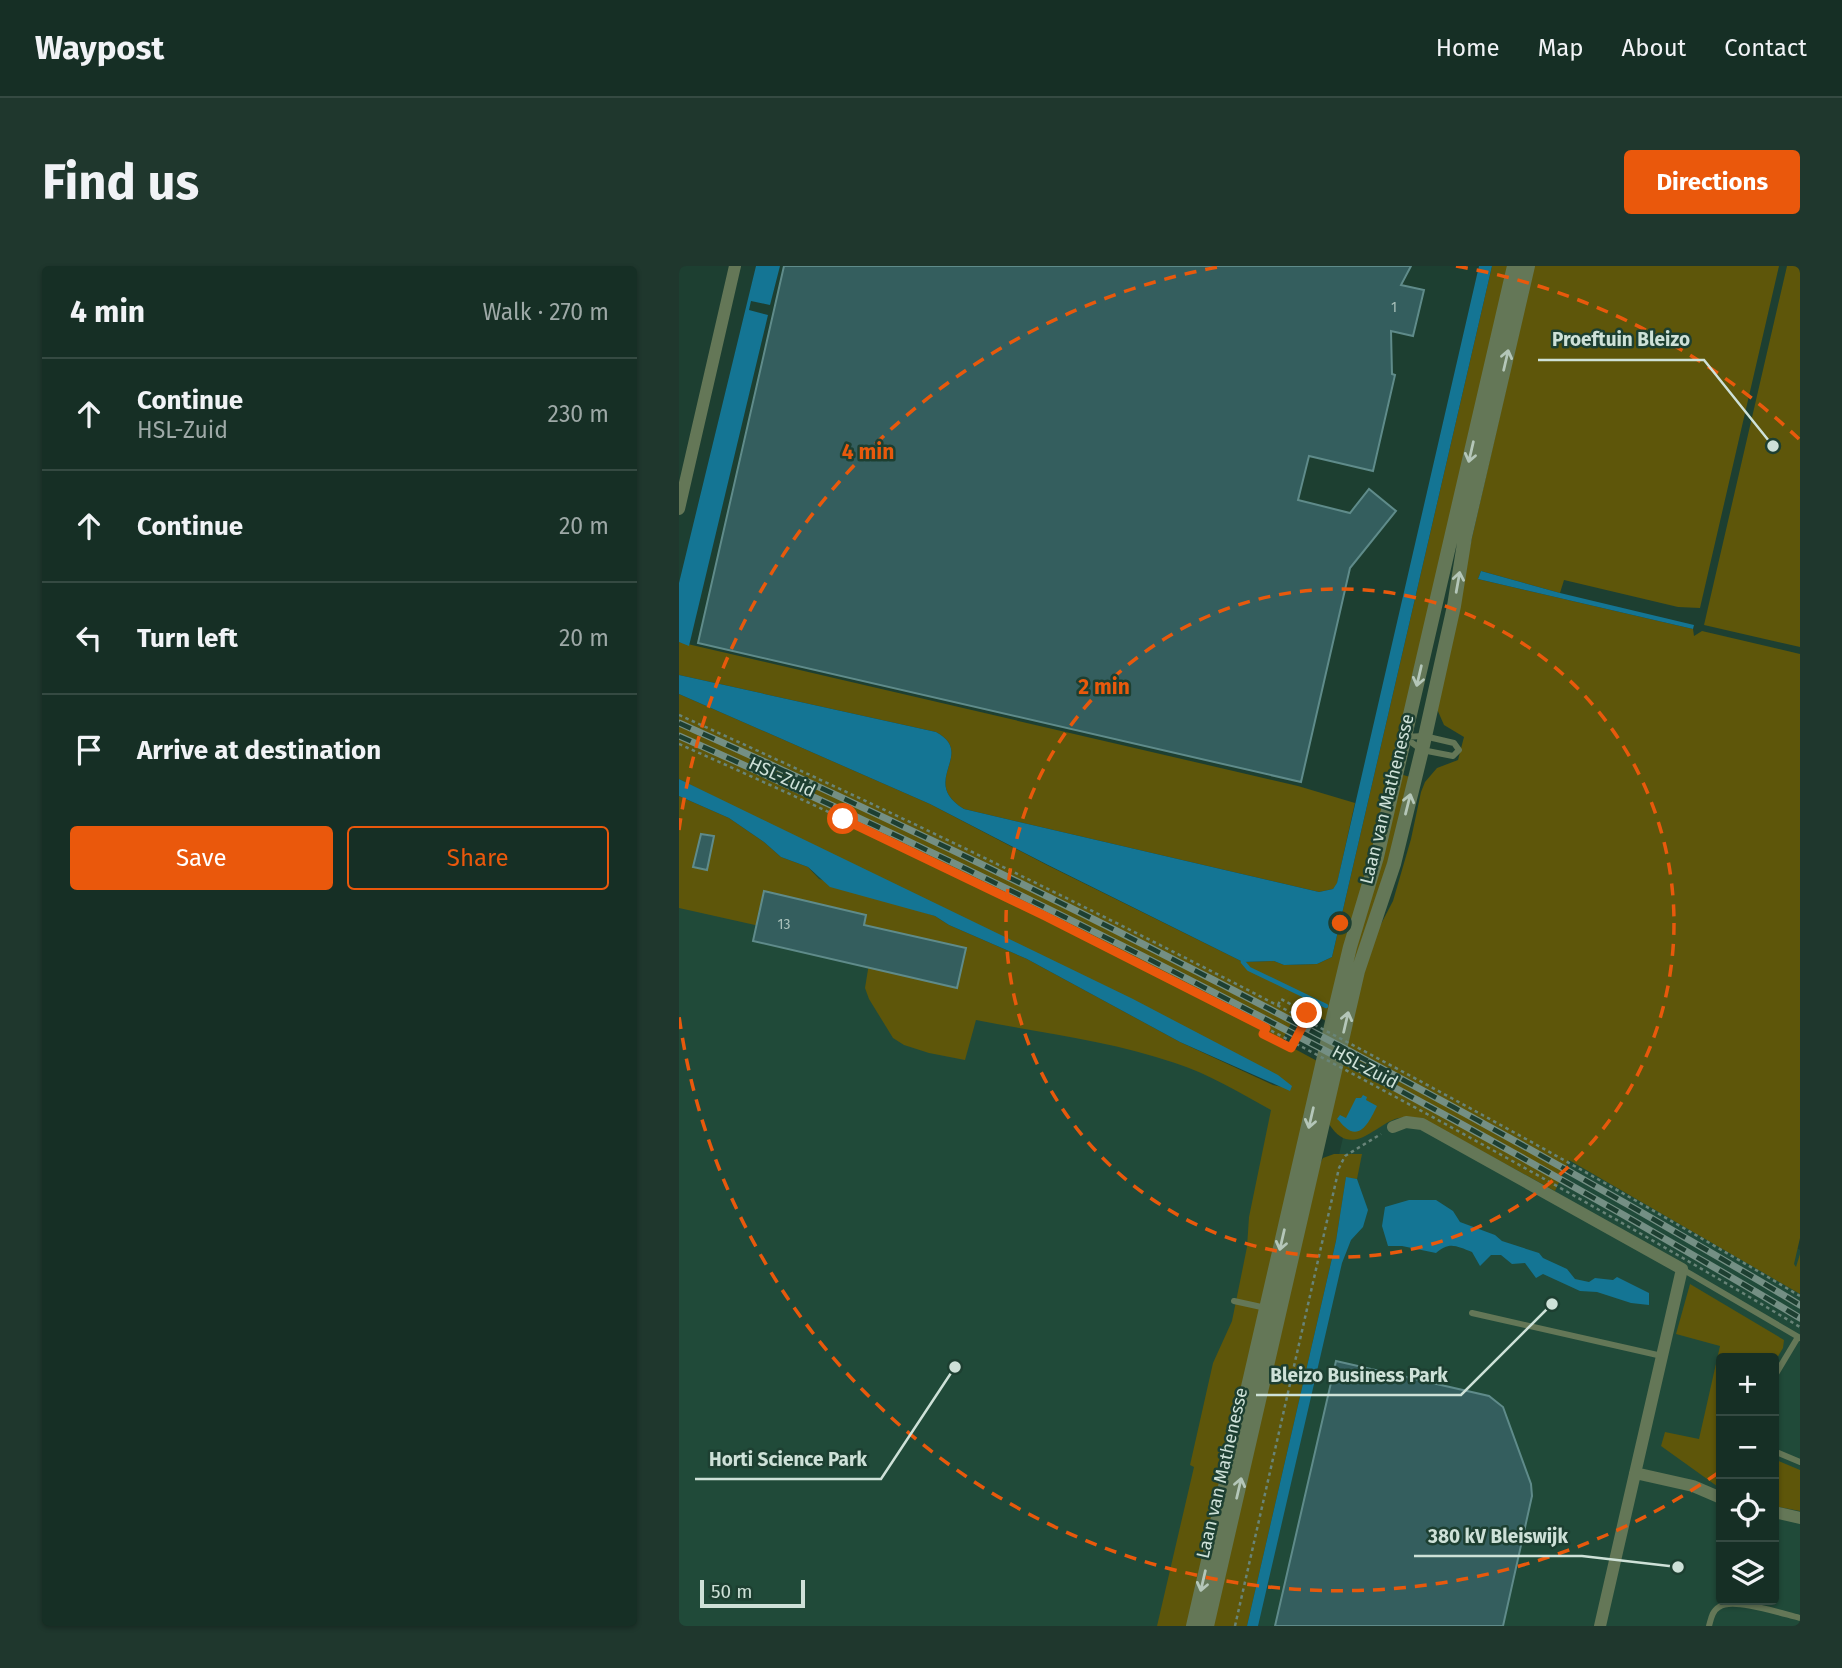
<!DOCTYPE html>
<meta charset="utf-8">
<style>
body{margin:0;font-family:"Fira Sans",sans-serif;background:#1f372d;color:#f1f3f6}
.controls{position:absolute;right:21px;bottom:21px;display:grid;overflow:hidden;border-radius:7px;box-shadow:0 2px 5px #0004}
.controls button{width:63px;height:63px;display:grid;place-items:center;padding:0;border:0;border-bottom:2px solid #354a42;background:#162f25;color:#f1f3f6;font:35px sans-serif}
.scale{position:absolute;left:21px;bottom:18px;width:105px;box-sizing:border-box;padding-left:7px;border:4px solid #cee1d8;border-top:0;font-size:19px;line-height:24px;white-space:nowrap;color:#cee1d8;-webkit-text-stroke:5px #1d3f31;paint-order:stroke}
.stop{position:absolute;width:21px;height:21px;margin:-16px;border:5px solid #ea580c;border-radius:50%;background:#fff}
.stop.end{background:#ea580c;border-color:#fff;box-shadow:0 2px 7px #0008}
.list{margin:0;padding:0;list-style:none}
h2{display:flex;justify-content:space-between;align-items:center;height:91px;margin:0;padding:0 28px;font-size:30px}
h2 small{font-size:23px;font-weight:400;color:#9ea9a7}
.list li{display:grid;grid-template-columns:46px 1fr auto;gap:21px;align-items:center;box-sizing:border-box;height:112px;padding:0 28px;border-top:2px solid #354a42}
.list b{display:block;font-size:26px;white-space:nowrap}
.list p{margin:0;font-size:23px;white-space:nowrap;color:#9ea9a7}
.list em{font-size:23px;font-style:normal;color:#9ea9a7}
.actions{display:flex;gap:14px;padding:21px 28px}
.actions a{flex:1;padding:16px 0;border:2px solid #ea580c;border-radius:7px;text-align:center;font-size:24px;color:#ea580c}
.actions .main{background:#ea580c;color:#fff}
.icon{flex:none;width:38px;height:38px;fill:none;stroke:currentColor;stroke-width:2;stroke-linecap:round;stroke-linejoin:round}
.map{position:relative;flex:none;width:1121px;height:1360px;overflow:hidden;border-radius:7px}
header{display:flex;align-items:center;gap:42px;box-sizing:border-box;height:98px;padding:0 35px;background:#162f25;border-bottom:2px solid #354a42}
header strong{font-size:33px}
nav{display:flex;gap:38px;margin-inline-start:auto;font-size:24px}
.intro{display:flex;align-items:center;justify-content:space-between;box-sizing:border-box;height:168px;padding:0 42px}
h1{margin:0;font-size:49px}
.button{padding:18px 32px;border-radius:7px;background:#ea580c;color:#fff;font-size:24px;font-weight:700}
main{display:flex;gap:42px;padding:0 42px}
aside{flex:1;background:#162f25;border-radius:7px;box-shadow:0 2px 5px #0004}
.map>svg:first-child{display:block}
.built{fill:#204a39;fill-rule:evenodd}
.green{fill:#5e560a}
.water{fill:#147594}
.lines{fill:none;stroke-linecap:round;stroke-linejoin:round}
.stream{stroke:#147594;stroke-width:4.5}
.building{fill:#345e5e;stroke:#5f8b8a;stroke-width:2}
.path{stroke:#688478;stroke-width:2.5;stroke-dasharray:3.5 3.5;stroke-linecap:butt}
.service{stroke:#647757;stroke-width:6}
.minor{stroke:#647757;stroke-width:12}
.tertiary{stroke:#647757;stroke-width:14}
.rail-casing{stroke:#748f84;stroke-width:7}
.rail{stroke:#1d3f31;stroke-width:4.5;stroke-dasharray:13;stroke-linecap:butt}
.path-bridge{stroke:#688478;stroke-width:2.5;stroke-dasharray:3.5 3.5;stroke-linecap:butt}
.oneway{stroke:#b4c6b8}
.route{stroke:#ea580c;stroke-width:9}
.ring{fill:none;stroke:#e8590c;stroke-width:3.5;stroke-dasharray:12 9}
.labels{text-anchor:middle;stroke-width:5;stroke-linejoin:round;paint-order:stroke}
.number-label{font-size:14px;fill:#a8c0ba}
.street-label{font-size:18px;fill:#cee1d8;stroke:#1d3f31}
.centre{fill:#e8590c;stroke:#1d3f31;stroke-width:3.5}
.ring-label{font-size:21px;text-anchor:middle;font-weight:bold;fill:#e8590c;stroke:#1d3f31;stroke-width:5;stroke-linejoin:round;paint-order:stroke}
.leader{fill:none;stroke:#cee1d8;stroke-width:2.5}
.callout-dot{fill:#cee1d8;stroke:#1d3f31;stroke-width:2.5}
.callout-label{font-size:19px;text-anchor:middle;font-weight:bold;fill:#cee1d8;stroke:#1d3f31;stroke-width:5;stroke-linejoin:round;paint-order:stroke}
</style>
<header>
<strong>Waypost</strong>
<nav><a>Home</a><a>Map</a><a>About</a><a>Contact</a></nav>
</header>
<div class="intro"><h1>Find us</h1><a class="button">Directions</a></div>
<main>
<aside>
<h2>4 min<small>Walk · 270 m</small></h2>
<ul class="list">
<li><svg class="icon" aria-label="ahead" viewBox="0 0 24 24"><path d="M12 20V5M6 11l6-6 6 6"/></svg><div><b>Continue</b><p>HSL-Zuid</p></div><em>230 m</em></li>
<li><svg class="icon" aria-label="ahead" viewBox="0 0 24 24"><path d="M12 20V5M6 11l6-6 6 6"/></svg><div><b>Continue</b></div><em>20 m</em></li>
<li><svg class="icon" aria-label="left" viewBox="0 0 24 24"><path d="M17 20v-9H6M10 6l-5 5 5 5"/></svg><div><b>Turn left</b></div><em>20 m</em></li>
<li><svg class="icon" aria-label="arrive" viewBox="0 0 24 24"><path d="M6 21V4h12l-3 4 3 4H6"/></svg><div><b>Arrive at destination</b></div></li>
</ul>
<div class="actions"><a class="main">Save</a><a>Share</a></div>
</aside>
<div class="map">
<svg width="1121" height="1360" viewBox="0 0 1121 1360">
<rect width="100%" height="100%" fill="#1d3f31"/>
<!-- built -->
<path class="built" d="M0,540L609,842L494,1360H0Z
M695,740L1121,984V1360H549ZM1042,1092H1095V1334H1042Z"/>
<!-- green -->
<path class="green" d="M813,0H831L697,579L649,756L621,741L601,778L613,785L614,782L640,796L509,1360H478L515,1201L511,1199L534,1097L553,1055L568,981L570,951L592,844C561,827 530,808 496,797C433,775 362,767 297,754L286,794L250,787L225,779L214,772L190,733L186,722L192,685L0,642V530L50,552L85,576L102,591L129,601L140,613L256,650L270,659L348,693L501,776L594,819L603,821L0,513V428L251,538L368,599L564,696L595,695L605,699L638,698L653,691Z
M855,0H1100L1021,342L999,341L885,314L881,327L802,305L799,313L1014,363L1015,370L1023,365L1121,388V972L1115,998L1117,1001L1121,988V1028L890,894L876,925L744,853C734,852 725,850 716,853C693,862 672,892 650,858L690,681L714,635L732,573L742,526L746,516L758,502L779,494L785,471L765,459L758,443L784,311Z
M1108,0H1121V381L1025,359Z
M0,376L619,520L676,537L658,618L654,623L640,626L285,543C239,515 298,488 257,466L0,409Z
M721,508L731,511L708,601L656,759Z
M655,888H683L678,913L667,912L657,975L568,1360H532L639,901L644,892Z
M1011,1018L1105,1074L1104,1082L1095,1097V1092H1042V1223L982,1180L986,1166L1020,1173L1041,1080L997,1068Z
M1095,1193L1121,1204V1245L1095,1240Z"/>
<!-- water -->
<path class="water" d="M77,0H101L91,39L72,35L70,44L89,49L10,380L0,376V317Z
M800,0H813L653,691L638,698L605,699L595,695L564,696L369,599L251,538L0,428V409L257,466C298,488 239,515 285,543L640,626L654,623L658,617Z
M802,305L881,327L1015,359L1014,363L799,313Z
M0,513L454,733L599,809L613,820L611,825L501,776L348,693L270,659L256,650L151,621L129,601L102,591L85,576L50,552L0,530Z
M684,829L688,831L687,834L698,840C692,852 682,876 666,861C663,859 661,855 658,853L661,849L667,852L677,832H682Z
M667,911L678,913L689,944L684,961L672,974L663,997L579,1360H568L657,975Z
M730,934H757L774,945L781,956L816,969L823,975L860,987L864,992L888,1003L896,1013L910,1016L916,1012L934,1014L938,1011L970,1027V1039L952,1037L918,1026L901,1025L864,1008L857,1012L846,997L833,998L822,989H812L801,1000L793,986C778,980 770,975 757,987L723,980H709L703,960L706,941Z"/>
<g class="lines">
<!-- stream -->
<path class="stream" d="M564,696L570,703L647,740"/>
</g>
<!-- building -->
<path class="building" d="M105,0H732L722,19L745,24L734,70L712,65L713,108L716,109L694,205L630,190L619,234L671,247L690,223L717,245L671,302L622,516L19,377Z
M22,568L35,570L28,604L14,601Z
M85,625L187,649L185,659L287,682L278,722L74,675Z
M657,1095L810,1130L824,1141L852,1218L853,1230L824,1360H596Z"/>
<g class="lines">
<!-- path -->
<path class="path" d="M599,739L602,733L639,753
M587,762L584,768L612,782L630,748
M556,1360L660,902L666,890L702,868"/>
<!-- service -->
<path class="service" d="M745,470L775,477L780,484L774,490L743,484L725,471Z
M1003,1003L1121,1072
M555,1035L587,1042
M793,1047L983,1090
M1095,1111L1119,1071
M1095,1185L1121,1196
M1030,1360C1032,1353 1033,1345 1040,1341C1054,1331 1104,1348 1121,1352"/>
<!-- minor -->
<path class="minor" d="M0,243L56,0
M714,861L727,856L743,858L1003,1003L921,1360
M956,1207L1014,1220L1042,1232
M1095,1246L1121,1252"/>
<!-- tertiary -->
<path class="tertiary" d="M514,1360L652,760L671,681L698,591L835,0
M528,1360L679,705L715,598L743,484L775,340L786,271L849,0"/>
<defs>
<path id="rail" d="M0,457C385,630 759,823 1121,1039
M0,470C385,641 759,836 1121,1052"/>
</defs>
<!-- rail casing -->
<use href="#rail" class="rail-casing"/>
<!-- rail -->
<use href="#rail" class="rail"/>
<!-- path-bridge -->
<path class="path-bridge" d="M0,449C384,622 758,815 1121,1030
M0,478C385,649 759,845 1121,1061"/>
</g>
<!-- one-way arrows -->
<defs><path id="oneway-shaft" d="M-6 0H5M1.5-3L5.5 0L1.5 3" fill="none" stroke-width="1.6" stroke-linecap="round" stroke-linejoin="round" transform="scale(1.75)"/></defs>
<g class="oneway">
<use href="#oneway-shaft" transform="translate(827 94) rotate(-77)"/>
<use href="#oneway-shaft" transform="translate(792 186) rotate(103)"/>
<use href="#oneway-shaft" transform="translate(779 316) rotate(-80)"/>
<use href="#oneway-shaft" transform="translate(740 410) rotate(103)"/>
<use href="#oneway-shaft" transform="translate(729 538) rotate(-76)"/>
<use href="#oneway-shaft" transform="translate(667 756) rotate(-77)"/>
<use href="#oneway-shaft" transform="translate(632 852) rotate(103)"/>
<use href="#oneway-shaft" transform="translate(603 974) rotate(103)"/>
<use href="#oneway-shaft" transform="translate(560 1222) rotate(-77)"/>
<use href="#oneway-shaft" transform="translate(524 1315) rotate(103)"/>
</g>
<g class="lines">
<!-- route -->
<path class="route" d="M164,553L366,650L587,762L584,768L612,782L630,748L628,747"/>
</g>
<!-- distance rings -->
<g class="ring">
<circle cx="661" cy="657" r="334"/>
<path d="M1039 1207A667 667 0 0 1 0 750M0 564A667 667 0 0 1 545 0M777 0A667 667 0 0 1 1120 173"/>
</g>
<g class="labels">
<!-- number labels -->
<g class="number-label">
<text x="715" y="46">1</text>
<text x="105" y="663">13</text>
</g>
<!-- street labels -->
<g class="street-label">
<text transform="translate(103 511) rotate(25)" y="6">HSL-Zuid</text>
<text transform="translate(708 533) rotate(-76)" y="6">Laan van Mathenesse</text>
<text transform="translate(686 801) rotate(28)" y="6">HSL-Zuid</text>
<text transform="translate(543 1207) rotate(-77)" y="6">Laan van Mathenesse</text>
</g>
</g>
<circle cx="661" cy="657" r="10" class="centre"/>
<g class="ring-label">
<text x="189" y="193">4 min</text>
<text x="425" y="428">2 min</text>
</g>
<!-- callouts -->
<path class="leader" d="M1094 180L1025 94H859M873 1038L782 1129H577M276 1101L202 1213H16M999 1301L903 1290H735"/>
<g class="callout-dot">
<circle cx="1094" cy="180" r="7"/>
<circle cx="873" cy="1038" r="7"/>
<circle cx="276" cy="1101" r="7"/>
<circle cx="999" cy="1301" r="7"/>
</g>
<g class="callout-label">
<text x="942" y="80">Proeftuin Bleizo</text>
<text x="680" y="1116">Bleizo Business Park</text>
<text x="109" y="1200">Horti Science Park</text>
<text x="819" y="1277">380 kV Bleiswijk</text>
</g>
</svg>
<div class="controls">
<button>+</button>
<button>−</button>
<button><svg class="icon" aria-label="locate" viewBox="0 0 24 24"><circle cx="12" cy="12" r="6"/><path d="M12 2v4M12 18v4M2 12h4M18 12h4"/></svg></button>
<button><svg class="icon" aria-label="layers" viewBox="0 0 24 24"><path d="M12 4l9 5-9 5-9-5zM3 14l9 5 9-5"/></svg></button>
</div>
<div class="scale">50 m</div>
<div class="stop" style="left:164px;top:553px"></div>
<div class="stop end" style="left:628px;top:747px"></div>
</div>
</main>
